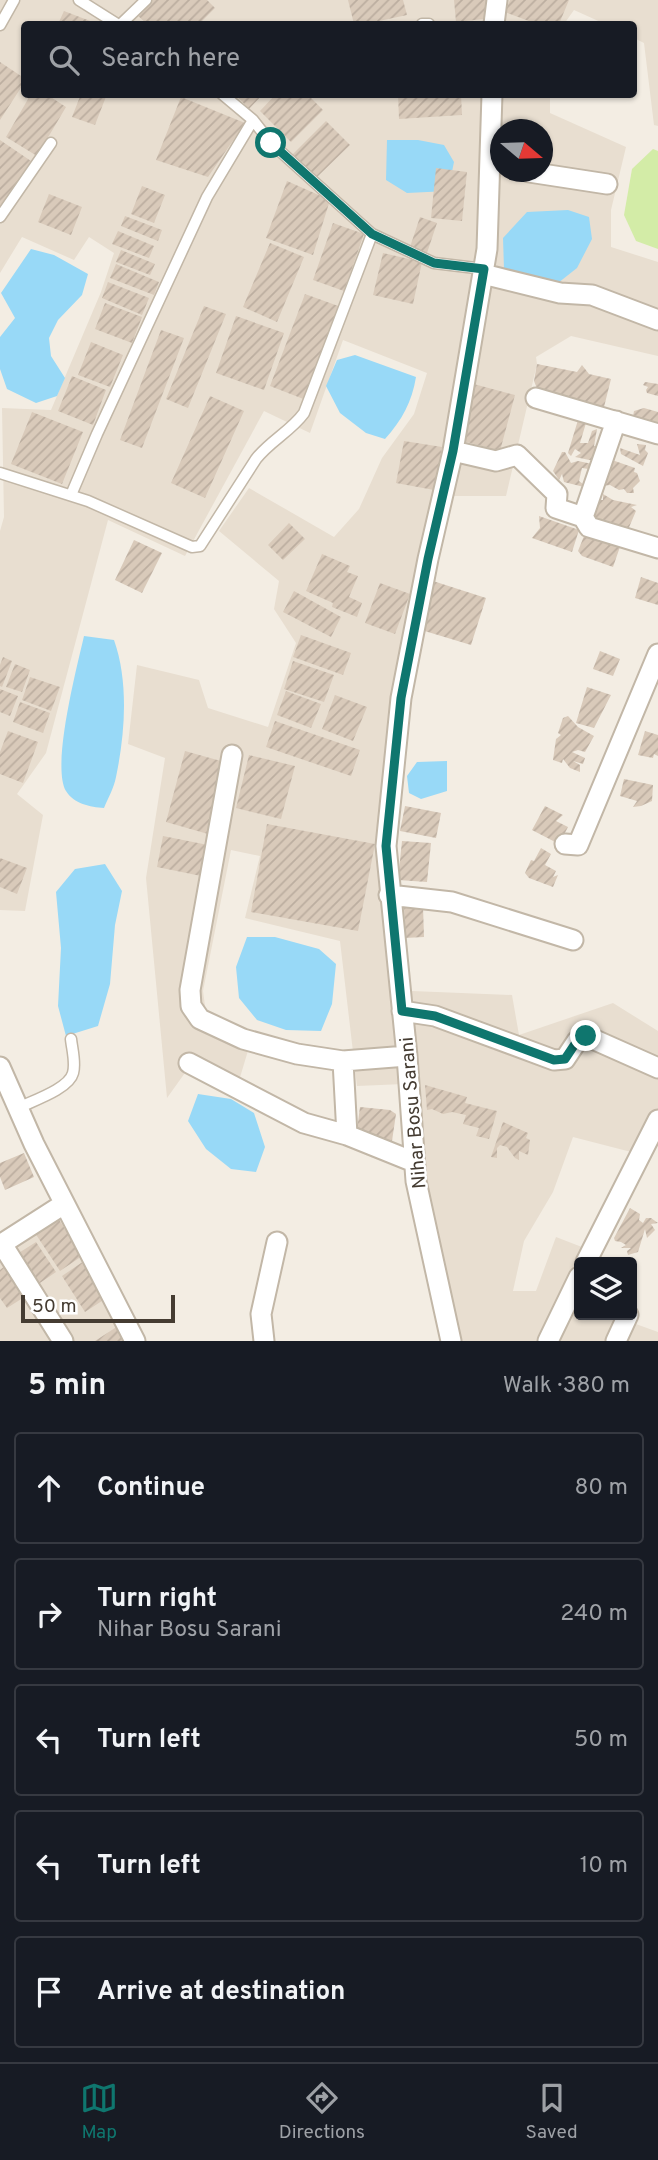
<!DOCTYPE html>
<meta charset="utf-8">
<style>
body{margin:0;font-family:Overpass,sans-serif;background:#20242c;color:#f1f3f6}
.controls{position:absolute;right:21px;bottom:21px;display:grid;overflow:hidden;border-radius:7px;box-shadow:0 2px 5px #0004}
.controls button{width:63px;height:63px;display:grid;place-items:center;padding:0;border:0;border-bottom:2px solid #363941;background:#171b24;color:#f1f3f6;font:35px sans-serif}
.compass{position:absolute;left:490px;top:119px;width:63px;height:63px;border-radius:50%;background:#171b24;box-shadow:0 2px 5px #0004;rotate:109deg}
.scale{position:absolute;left:21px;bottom:18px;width:154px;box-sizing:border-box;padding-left:7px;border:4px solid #453c32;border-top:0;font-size:19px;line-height:24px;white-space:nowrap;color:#453c32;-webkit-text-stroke:5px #fff;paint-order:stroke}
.stop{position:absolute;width:21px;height:21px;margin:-16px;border:5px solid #0f766e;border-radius:50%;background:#fff}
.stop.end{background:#0f766e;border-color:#fff;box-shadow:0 2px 7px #0008}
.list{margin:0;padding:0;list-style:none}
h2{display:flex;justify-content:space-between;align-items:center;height:91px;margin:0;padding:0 28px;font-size:30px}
h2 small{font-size:23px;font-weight:400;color:#9ea1a6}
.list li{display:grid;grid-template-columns:46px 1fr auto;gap:21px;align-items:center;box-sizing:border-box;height:112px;margin:0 14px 14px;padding:0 14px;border:2px solid #363941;border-radius:7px}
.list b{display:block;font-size:26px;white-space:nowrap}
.list p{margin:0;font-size:23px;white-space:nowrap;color:#9ea1a6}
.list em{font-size:23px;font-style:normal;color:#9ea1a6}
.icon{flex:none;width:38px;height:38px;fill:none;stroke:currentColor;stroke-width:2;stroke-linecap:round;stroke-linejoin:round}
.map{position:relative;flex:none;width:658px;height:1341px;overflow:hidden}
.search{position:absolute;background:#171b24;box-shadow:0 2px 5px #0004;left:21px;right:21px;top:21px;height:77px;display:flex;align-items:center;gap:18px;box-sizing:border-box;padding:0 24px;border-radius:7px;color:#9ea1a6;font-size:26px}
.sheet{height:721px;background:#171b24}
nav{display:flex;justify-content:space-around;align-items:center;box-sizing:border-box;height:98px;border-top:2px solid #363941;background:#171b24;font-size:19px;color:#9ea1a6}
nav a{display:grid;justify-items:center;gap:4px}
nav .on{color:#0f766e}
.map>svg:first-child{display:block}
.residential{fill:#e8ded0;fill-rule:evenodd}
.green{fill:#d3eca7}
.water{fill:#98d9f7}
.building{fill:url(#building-hatch)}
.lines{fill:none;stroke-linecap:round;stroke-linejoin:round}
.lane-casing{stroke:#c2b7a7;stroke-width:13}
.street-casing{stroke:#c2b7a7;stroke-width:23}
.lane{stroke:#fff;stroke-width:10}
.street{stroke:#fff;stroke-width:19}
.route{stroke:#0f766e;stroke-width:9}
.labels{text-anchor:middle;stroke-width:5;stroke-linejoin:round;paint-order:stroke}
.street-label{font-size:19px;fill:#453c32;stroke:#fff}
</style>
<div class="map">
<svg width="658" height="1341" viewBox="0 0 658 1341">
<defs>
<pattern id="building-hatch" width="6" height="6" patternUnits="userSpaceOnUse" patternTransform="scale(1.75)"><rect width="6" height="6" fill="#d9caba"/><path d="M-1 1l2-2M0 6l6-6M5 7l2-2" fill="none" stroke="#bcaea0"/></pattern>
</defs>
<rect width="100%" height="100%" fill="#f3ede3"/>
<!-- residential -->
<path class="residential" d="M0,0H500L498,24H24V94L491,95L476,281L446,442L393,690L381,851L404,1084L357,1086L340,941L245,918L260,856L231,850L203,991L206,1013L253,1034L238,1084L187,1070L167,1098L146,878L165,758L128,744L137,665L199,680L208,708L268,727L296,643L274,609L279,581L219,531L249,488L334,537L359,509L382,458L414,414L427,373L343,340L310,433L264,411L185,556L108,520L46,753L17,794L43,815L25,911L0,910V531L4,517L2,408L51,410L101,292L114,253L89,237L74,260L22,237L0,273Z
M503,0H658V126L654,125L644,43L634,38V24H605L574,10L564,24H502Z
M500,95H550V113L626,147L611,210V247L658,262V356L571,336L536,357L537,364L506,496H449ZM500,130H542V172H500Z
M412,991L512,995L519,1035L613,1003L658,1031V1117L635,1153L573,1137L553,1192L524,1241L513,1291H536L556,1237L587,1249L562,1296L579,1303V1315H611L658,1332V1341H458L420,1172L408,1026Z
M62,1208L135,1341H0V1251Z"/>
<!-- green -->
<path class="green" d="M653,149L658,151V249L636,241L624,215L632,169Z"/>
<!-- water -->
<path class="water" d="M387,140H418L444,145L454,162L448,191L407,193L386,180Z
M568,210L589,217L592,239L577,268L558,283H529L504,269L503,238L527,212Z
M31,249L54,255L88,274L82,295L58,320L49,338L51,356L65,378L57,396L36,403L7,389L0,369V337L15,318L1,293Z
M355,355L416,377C412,402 402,420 385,439L366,433L340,413L326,386L337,360Z
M84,636L114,640C129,682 125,734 116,777C114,788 108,798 104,808C90,807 74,804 66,791C51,766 77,667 84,636Z
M447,761V791L421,799L409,793L407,776L417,762Z
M105,864L122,891L115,925L110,984L98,1026L66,1036L58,1006L61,948L56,892L75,869Z
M247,937H275L319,949L336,964L332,1004L321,1031L286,1030L257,1020L239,998L236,967Z
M198,1094L231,1099L254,1113L265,1147L256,1172L231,1169L206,1149L188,1121Z"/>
<!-- building -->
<path class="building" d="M150,0H207L215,8L199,24H147L136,14Z
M348,0H403L407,15L365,24H354Z
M454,0H491L493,18L456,22Z
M510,0H569L559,24H537L505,12Z
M64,11L98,24H58Z
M0,62L24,78V83L0,120Z
M31,94H46L66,107L37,156L6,137Z
M81,94H107L95,125L72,117Z
M235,94H263L249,109Z
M276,94H307L323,110L291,142L260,111Z
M398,94H461L462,115L399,119Z
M181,97L245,123L208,177L156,160Z
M326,121L350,145L316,178L292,155Z
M0,140L31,161L0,207Z
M436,168L467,172L462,221L431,218Z
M287,181L330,200L313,255L266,238Z
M142,186L165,195L154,223L131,214Z
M49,194L82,207L71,235L38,222Z
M125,216L162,230L158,241L121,226Z
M420,217L437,223L427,253L410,247Z
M333,223L364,234L344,291L313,280Z
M118,231L154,246L149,258L112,244Z
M270,243L304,257L277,322L243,307Z
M121,250L155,264L150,275L116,262Z
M383,253L422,262L413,304L373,295Z
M116,264L159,282L154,295L110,278Z
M108,282L149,298L142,315L102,298Z
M305,294L341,307L306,400L270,386Z
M105,303L142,317L132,343L95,329Z
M204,306L226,314L188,408L166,399Z
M236,316L284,333L264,390L216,373Z
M161,330L184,338L142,448L120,440Z
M91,342L123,355L110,387L78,375Z
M537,364L577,372L582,365L589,374L611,379L603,411L577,405L569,397H556L538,391L534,381Z
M72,376L106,390L93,425L58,411Z
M645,382L658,384V396L647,393L646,390L648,387L643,385Z
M470,383L515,395L500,451L456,439Z
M210,396L244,411L205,498L171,483Z
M644,408L658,412V427L632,421L634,411Z
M32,412L83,432L62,484L11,464Z
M578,420L586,423L580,443H588L592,431L597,429L594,446L602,448L599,462L575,457L581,453L575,449L571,456L568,453Z
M404,441L442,447L434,490L396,483Z
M637,444L646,445L645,450L648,453L643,466L621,454L620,448L640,455Z
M562,452H565L571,463L578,461L597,465L595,470L582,468L579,481L588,488L564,482L562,474L559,480L553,471Z
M612,460L635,468L634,472L637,473L640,481L633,488L634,493H627L624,489L619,490L610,485L602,486Z
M603,494L613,500L637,505L631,507L636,511L627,532L592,522V500H603Z
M539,516L579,530L572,552L532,538L540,528Z
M289,523L305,539L283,560L268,545Z
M586,531L622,541L613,567L582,556L578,551Z
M134,540L162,553L142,593L115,580Z
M322,554L350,566L347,572L358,576L349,597L362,603L357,617L332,607L333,603L306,591Z
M641,577L658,583V605L635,598Z
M433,581L486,598L471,645L418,629Z
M380,583L410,594L395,634L365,623Z
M294,591L341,617L331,637L283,612Z
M301,635L351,653L343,675L293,657Z
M600,651L620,659L613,676L593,669Z
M3,657L12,661L2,687L0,686V665Z
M293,661L334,675L324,702L284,689Z
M15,664L30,670L22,692L6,687Z
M30,677L60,687L51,711L22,700Z
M587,687L611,695L594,728L576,723Z
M0,689L18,696L10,716L0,712Z
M286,691L321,704L311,728L277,715Z
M335,695L367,707L353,741L322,729Z
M20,702L50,713L43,733L13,722Z
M568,716L578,727L594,736L585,752L578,750L572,752L585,758L583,764L573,761L580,765V772L570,768L563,759L562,763L553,760L556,739L561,735L558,733L563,718Z
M275,721L360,750L351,776L266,747Z
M8,731L38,742L23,783L0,774V752Z
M645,731L658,735V756L654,754L653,758L638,755Z
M185,751L228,763L208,834L166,822Z
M249,755L295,766L281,819L236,808Z
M624,779L653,785L652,801L641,806L633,807L637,801L620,796Z
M405,806L441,813L436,838L400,831Z
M545,806L563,815L556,821L568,827L559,844L532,830Z
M267,824L375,844L358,931L251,912Z
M163,836L213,846L206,877L157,867Z
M402,841L431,843L427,882L398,880Z
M541,848L551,854L545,865L556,871L553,877L558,875L553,887L529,878L525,873L531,860L534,861Z
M0,858L27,868L17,894L0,887Z
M423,906L424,937L405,938L404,907Z
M425,1085L467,1097L465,1103L497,1111L489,1139L476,1136L479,1128L463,1124L466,1115L452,1112L443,1114L432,1109L427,1110Z
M360,1107L390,1110L396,1114L392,1141L356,1137Z
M503,1122L528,1133L526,1138L530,1140L528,1155L519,1151V1160L515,1158L507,1147L500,1145L497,1148V1158L491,1157Z
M24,1153L34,1177L5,1190L0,1177V1163Z
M630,1208L640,1214L639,1220L643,1223L646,1218H651L658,1223L651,1224L655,1230L647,1238L645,1229L638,1252L628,1255L627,1251L631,1248H621L626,1245L621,1242L615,1241L614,1238Z
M58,1218L82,1256L60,1271L35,1233Z
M36,1242L56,1272L34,1287L14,1256Z
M84,1261L108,1297L85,1312L62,1276Z
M6,1265L26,1296L7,1308L0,1298V1270Z
M118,1326L128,1341H95Z"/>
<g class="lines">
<defs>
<path id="lane" d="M79,0L117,24
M121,24L146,0
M422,24H429
M0,25L14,0
M222,94L253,120L271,143L372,234L434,263L484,269
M0,217L51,143
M0,473L88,501L192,547L200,546L256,459C270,441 291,431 304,413L372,234
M71,495L97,434L207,197L253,120
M18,1108C32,1101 69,1089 73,1073C76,1063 72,1049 71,1039"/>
<path id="street" d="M494,24L497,0
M529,172L607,184
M483,274L560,293L592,295L658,320
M536,398L658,434
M453,451L496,461L517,455L557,494L556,508L583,517L589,527L658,548
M583,517L616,421
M232,755L190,990L191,1006L200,1019L243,1039L297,1054L343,1061L347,1135L414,1162
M565,844L578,845L658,654
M389,895L452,902L573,940
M402,1011L435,1016L554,1060L565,1059L577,1041L586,1036L658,1068
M343,1061L407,1056
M189,1063L304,1123L347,1135
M0,1067L34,1144L135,1341
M2,1244L63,1341
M0,1245L64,1204
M586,1262L658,1120
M264,1341L261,1314L277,1242
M451,1341L416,1181L407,1056L386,846L401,698L428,559L453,451L487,249L492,94
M548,1341L579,1277
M616,1341L628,1315"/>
</defs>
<!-- lane casing -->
<use href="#lane" class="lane-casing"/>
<!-- street casing -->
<use href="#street" class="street-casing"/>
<!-- lane -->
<use href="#lane" class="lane"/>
<!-- street -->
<use href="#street" class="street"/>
</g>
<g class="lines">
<!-- route -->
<path class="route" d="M271,143L372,234L434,263L484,269L453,451L428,559L401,698L386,846L402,1011L435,1016L554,1060L565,1059L577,1041L586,1036"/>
</g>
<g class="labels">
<!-- street labels -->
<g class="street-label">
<text transform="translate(412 1113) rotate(-95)" y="7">Nihar Bosu Sarani</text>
</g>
</g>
</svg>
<div class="controls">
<button><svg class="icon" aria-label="layers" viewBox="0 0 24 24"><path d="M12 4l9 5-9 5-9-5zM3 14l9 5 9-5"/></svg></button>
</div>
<svg class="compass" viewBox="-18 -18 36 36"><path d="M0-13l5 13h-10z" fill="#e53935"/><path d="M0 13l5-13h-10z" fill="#9ea1a6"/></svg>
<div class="scale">50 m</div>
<div class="stop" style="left:271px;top:143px"></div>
<div class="stop end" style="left:586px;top:1036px"></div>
<div class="search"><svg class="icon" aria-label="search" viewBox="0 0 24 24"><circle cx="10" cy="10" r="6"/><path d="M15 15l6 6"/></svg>Search here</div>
</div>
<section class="sheet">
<h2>5 min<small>Walk · 380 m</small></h2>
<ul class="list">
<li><svg class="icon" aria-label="ahead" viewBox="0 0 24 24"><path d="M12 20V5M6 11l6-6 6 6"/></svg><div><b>Continue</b></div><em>80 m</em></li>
<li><svg class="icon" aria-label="right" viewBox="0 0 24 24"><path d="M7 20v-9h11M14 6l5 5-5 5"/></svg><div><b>Turn right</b><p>Nihar Bosu Sarani</p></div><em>240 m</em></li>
<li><svg class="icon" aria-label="left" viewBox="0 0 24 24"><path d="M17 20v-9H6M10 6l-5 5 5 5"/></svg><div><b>Turn left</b></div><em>50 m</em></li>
<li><svg class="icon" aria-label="left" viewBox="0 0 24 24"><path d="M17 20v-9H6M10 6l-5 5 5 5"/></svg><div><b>Turn left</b></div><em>10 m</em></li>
<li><svg class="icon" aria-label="arrive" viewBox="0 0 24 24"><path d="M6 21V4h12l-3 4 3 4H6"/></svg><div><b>Arrive at destination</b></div></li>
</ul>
</section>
<nav>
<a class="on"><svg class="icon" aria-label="map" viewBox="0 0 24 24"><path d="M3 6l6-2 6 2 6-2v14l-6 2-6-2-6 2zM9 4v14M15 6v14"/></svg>Map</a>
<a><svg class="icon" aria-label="directions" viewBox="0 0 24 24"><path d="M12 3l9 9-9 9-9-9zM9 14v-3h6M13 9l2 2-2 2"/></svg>Directions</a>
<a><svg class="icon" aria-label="saved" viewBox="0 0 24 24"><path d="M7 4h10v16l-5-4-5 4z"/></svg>Saved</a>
</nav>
